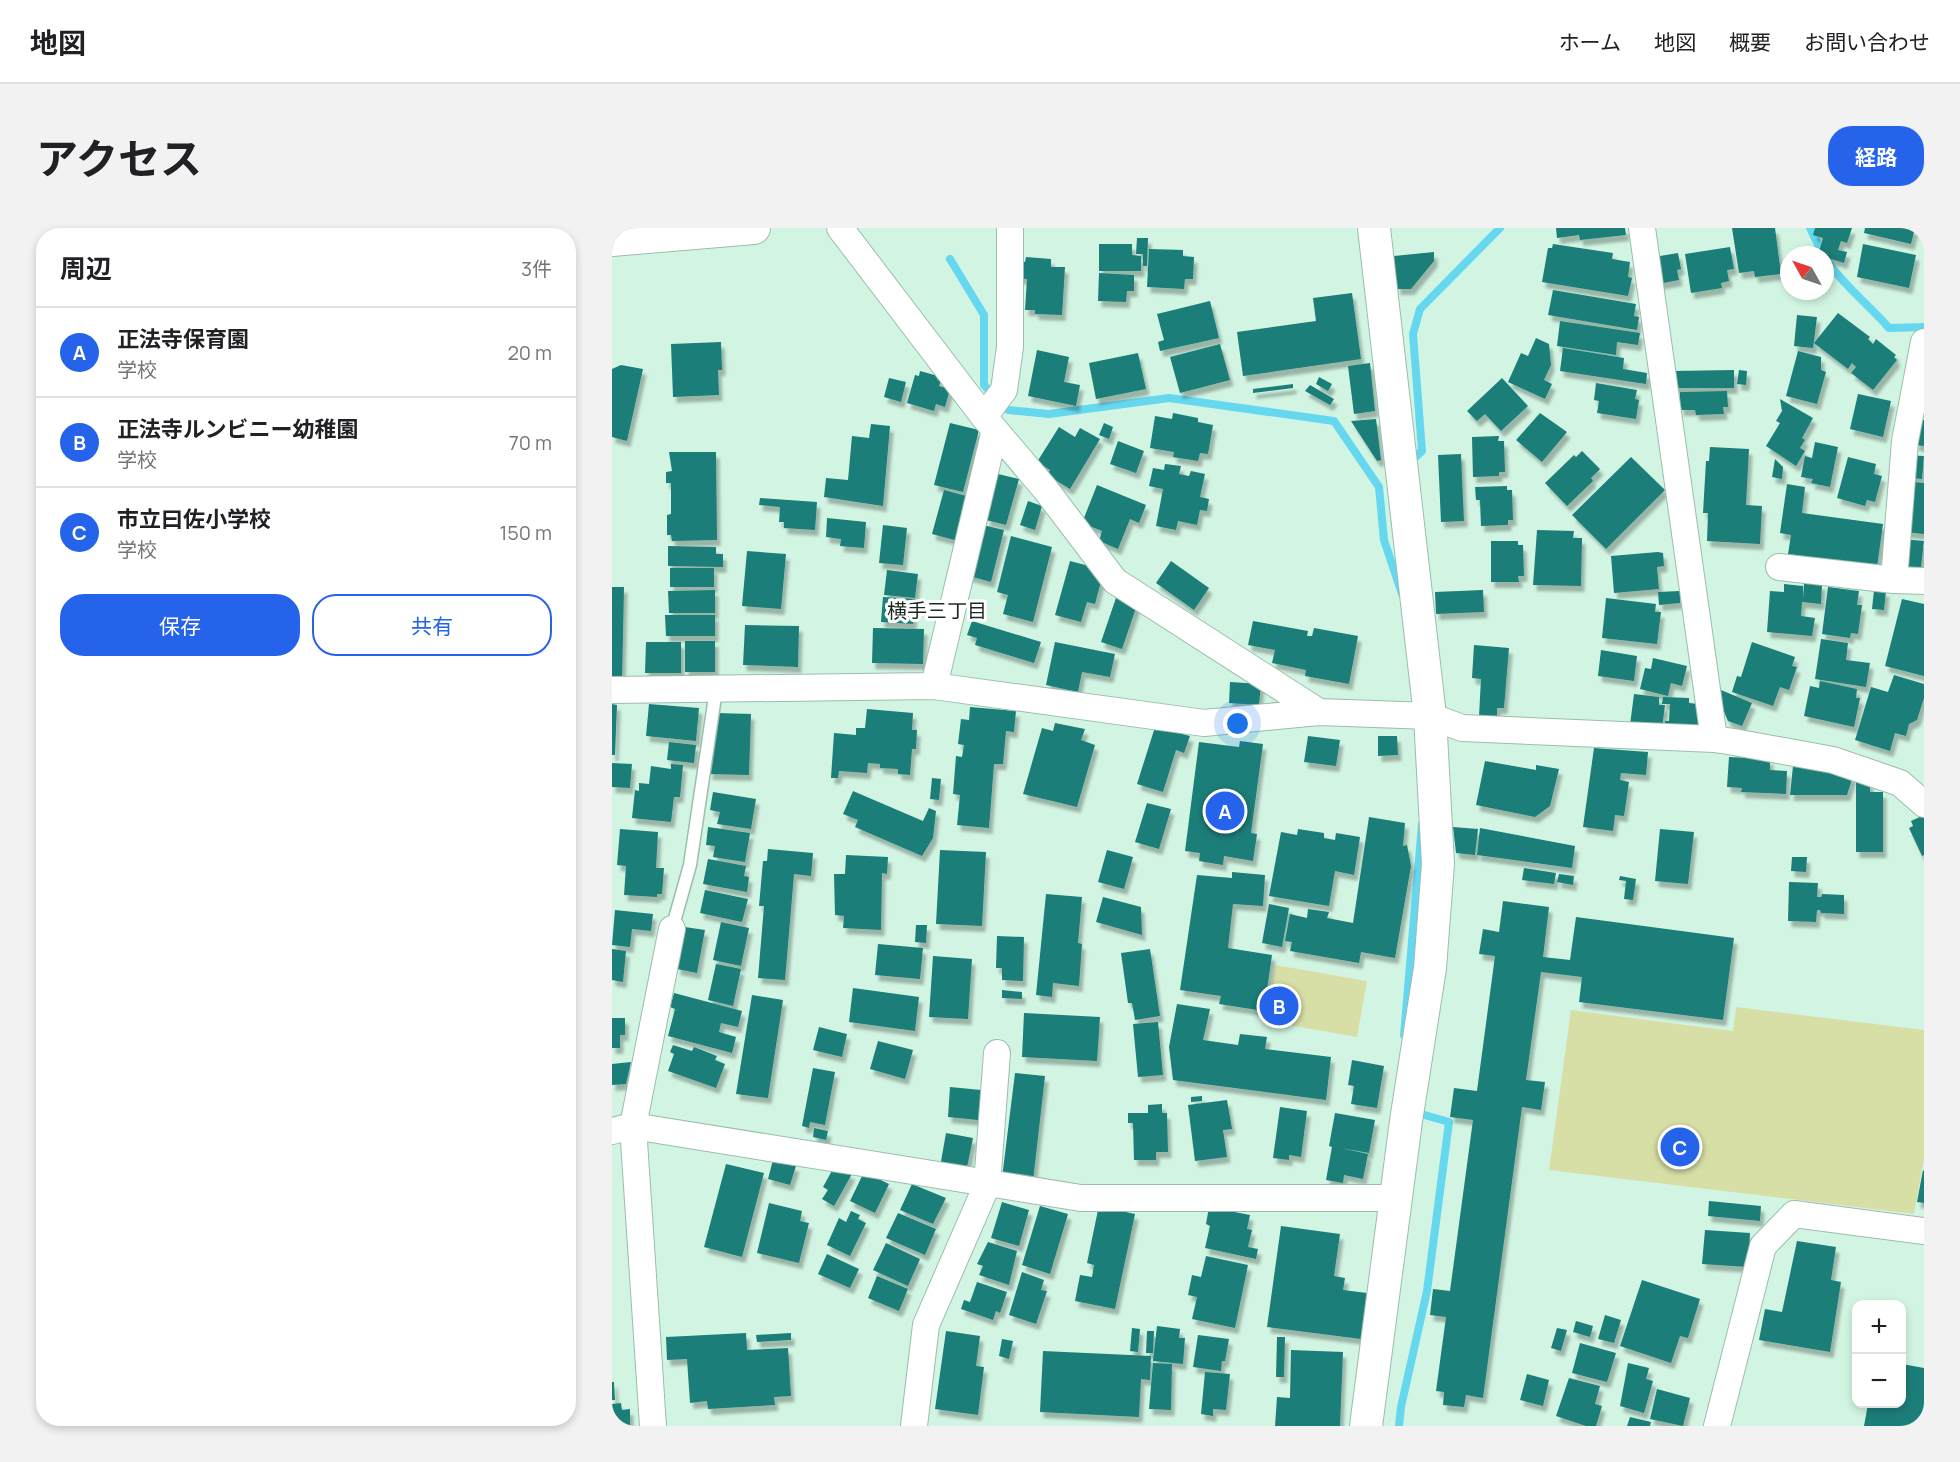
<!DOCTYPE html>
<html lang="ja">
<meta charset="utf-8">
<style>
body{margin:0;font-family:Manrope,"Noto Sans JP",sans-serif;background:#f2f2f2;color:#202124}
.controls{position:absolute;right:18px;bottom:18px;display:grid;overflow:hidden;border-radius:12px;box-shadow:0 3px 9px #0003}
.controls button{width:54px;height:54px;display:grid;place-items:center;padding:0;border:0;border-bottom:2px solid #e0e0e0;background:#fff;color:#202124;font:30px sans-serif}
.compass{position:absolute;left:1168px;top:18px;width:54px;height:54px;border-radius:50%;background:#fff;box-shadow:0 3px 9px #0003;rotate:310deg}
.you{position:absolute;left:626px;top:496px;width:21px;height:21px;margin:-15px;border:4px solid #fff;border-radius:50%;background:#1a73e8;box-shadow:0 0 0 9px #1a73e833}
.badge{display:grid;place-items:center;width:39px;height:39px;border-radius:50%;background:#2563eb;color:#fff;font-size:20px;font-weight:700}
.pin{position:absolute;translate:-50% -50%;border:3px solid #fff;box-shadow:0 2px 6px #0006}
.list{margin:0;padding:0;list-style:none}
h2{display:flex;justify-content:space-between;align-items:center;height:78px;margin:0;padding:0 24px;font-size:26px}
h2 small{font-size:20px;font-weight:400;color:#757577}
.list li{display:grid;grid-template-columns:39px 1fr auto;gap:18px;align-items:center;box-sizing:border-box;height:90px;padding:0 24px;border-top:2px solid #e0e0e0}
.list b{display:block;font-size:22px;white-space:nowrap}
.list p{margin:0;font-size:20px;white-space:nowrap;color:#757577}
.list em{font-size:20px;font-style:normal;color:#757577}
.actions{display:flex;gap:12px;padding:18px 24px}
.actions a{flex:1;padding:14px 0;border:2px solid #2563eb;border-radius:24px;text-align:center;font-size:21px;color:#2563eb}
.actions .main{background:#2563eb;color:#fff}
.map{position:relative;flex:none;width:1312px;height:1198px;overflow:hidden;border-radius:24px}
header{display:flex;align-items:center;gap:36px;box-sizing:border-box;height:84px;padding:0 30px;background:#fff;border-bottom:2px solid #e0e0e0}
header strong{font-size:28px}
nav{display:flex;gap:33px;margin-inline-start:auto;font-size:21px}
.intro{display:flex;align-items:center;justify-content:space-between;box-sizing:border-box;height:144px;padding:0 36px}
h1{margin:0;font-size:42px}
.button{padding:15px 27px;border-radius:24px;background:#2563eb;color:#fff;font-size:21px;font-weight:700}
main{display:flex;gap:36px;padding:0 36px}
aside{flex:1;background:#fff;border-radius:24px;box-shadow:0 3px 9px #0003}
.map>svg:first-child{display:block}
.green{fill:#d8dfa6}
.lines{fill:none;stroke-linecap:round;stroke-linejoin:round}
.stream{stroke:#65d7ef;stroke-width:8}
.building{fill:#1a7e78;filter:url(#shadow)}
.service-casing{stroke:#9bbdac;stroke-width:15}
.minor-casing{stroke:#9bbdac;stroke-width:28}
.tertiary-casing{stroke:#9bbdac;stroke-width:34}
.service{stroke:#fff;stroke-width:12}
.minor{stroke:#fff;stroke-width:26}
.tertiary{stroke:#fff;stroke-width:32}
.labels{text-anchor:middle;stroke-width:6;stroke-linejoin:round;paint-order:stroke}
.neighbourhood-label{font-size:20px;fill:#1a2821;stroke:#fff}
</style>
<header>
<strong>地図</strong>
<nav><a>ホーム</a><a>地図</a><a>概要</a><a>お問い合わせ</a></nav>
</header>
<div class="intro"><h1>アクセス</h1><a class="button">経路</a></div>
<main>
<aside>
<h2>周辺<small>3件</small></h2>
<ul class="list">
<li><span class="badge">A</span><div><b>正法寺保育園</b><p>学校</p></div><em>20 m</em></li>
<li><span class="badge">B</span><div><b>正法寺ルンビニー幼稚園</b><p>学校</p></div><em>70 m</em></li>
<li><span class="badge">C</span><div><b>市立曰佐小学校</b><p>学校</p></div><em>150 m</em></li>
</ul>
<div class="actions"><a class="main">保存</a><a>共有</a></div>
</aside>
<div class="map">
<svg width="1312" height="1198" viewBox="0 0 1312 1198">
<defs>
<filter id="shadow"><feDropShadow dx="3.5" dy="6" stdDeviation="1.5" flood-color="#0004"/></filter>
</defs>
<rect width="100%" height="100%" fill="#d2f5e3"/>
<!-- green -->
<path class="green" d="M663,737L755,753L745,809L653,793Z
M1124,779L1312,802V931L1302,986L937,942L959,782L1121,803Z"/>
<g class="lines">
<!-- stream -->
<path class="stream" d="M1198,0L1211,27
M1213,30C1231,57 1256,76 1277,100L1312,99
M338,31L372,87V157L396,182L437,186L557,170L722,193L767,259L772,312L790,366
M797,235L810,223L801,106L808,81L888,0
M792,807L810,596
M787,1198L789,1179L815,1063L837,894L802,884"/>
</g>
<!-- building -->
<path class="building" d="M944,0H1013L1014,7L968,12L967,7L945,10Z
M1120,0H1163L1169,46L1143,49L1142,43L1127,45Z
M1203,0H1240L1235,15L1229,13L1226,22L1235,24L1232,35L1206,27L1211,10L1201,7Z
M1253,0H1303L1299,16L1252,5Z
M525,10H536L535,38H531V26H524Z
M487,16H520V27L529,28V43H487Z
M941,16L1001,25L1000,31L1018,34L1016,49L1020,50L1016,68L930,54L936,20H940Z
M1251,16L1304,27L1297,60L1245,49Z
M1118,19L1122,41L1115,42L1117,53L1109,55L1110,60L1079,65L1073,26Z
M537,21L571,22V28L582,29L581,51H573L572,61L535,59Z
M822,24V33L799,61H785L782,28Z
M1066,25L1069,41L1065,42L1067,52L1046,56L1042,29Z
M414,29L439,31V39H453L450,87L423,86V82H413L415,51L404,50V33L413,34Z
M487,45L522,47V63H515L514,74L486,73Z
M941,62L1024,76L1022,88L1027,89L1025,102L936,87Z
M740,65L749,131L631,148L625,104L704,93L701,70Z
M598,73L607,110L548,123L546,114L552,112L545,86Z
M1226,85L1258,109L1256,111L1261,116L1264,111L1284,127L1282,129L1285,132L1261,162L1239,145L1244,139L1240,135L1236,141L1202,115Z
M1185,87L1205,89L1201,120L1182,118Z
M948,93L1028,105L1026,117L1005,114L1004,127L945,118Z
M924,110L937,116L939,137L932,152L940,156L933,171L896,154L909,125L916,128Z
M109,114L110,142H106L107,167L61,169L59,116Z
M608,116L618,152L568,165L558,129Z
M951,120L1012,130L1011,141L1035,145L1034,156L948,143Z
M425,122L457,129L452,154L468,157L464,178L416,168Z
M1186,123L1209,129V142L1214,144L1205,176L1174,168Z
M526,125L534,161L484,171L477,135Z
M758,135L763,183L742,186L736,138Z
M9,137L31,141L15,213L0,209V141Z
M1122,142V160H1060V143Z
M1127,142L1135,143L1134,157L1125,156Z
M308,143L326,148L325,151L329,153L327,158L338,161L333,179L324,176L322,183L295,175L303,147L307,148Z
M707,149L720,156L716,163L704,156Z
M277,150L294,154L289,174L272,169Z
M890,150L916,178L889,203L873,186L865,193L855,183Z
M984,155L1025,162L1023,171L1027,172L1024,191L985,185L987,173L982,172Z
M681,156V160L641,165V161Z
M698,157L722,171L718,177L693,163Z
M1115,163L1116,179H1111L1112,186L1084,187L1083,182H1068V164Z
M1246,166L1279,173L1271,209L1238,201Z
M1168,171L1201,190L1190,210L1193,212L1188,220L1193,223L1184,238L1154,218L1168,195L1164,193L1170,183Z
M561,185L586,190V194L601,197L596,226L588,225L586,233L561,229L562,224L538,220L543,188L560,191Z
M928,185L955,204L930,234L904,212Z
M764,191L769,232L765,233L739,193Z
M1306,191L1312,192V218L1303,217Z
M338,195L367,202L351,264L322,257Z
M492,195L501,199L497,211L487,207Z
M259,196L278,198L271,278L212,269L214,250L236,252L240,208L257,210Z
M447,199L463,209L468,200L488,211L458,261L435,247L438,242L425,234Z
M887,208L886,213H892L893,244H887V248L861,249L860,209Z
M506,213L532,223L524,245L498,236Z
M1203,214L1226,219L1218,259L1199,255L1201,251L1189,249L1193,228L1200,230Z
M1098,219L1137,221L1134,277L1150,278L1148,316L1095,313L1096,285H1091L1094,233H1097Z
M970,223L988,241L979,250L981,253L955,278L933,255L962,227L964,229Z
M57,224H104L105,312L60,313L59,307H55V287L59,286V255H54V244L60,243Z
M849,226L852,293L829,294L826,227Z
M1293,227L1312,228L1310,251L1291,249Z
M1019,229L1053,262L994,321L960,287Z
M1236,229L1264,236L1262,246L1270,248L1263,274L1255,272L1253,278L1225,270Z
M1163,231L1171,239L1170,251L1160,249Z
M553,236L569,238L567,246L577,248L579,243L593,246L588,269L597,271L595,283L588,282L585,297L566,293L564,302L544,298L551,261L537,258L541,240L552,242Z
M386,246L407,251L394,297L374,292Z
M1292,253L1312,255V306L1293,304Z
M1175,256L1193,259L1190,285L1271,296L1265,339L1176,326L1179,307L1168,305Z
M485,257L534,277L527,295L518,291L506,321L487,313L490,303L470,295Z
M895,258V262H900L901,292H896V297L869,298L868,272H864L863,259Z
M332,262L358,269L346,313L320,306Z
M148,270L205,274L203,302L172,300V294H167L168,279L147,277Z
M416,273L430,278L423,302L408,297Z
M215,290L254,294L252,320L228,318L229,311L214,309Z
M367,296L392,302L379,354L354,347Z
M271,297L295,300L291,337L267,335Z
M925,302L962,303L961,310H970L969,358L921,357Z
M399,308L440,319L421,394L391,386L396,367L385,364Z
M1290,311L1312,313L1308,347L1286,344Z
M879,313H906V317H911L912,348H906L907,354H879Z
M56,318L104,319V326H111V339L56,338Z
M135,323L174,326L169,381L130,378Z
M1046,324L1051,325L1052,338L1045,339L1047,361L1002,365L999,328Z
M458,333L492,342L483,376L475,374L469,394L443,387Z
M559,333L597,360L582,382L544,355Z
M58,340H102V359H58Z
M275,342L306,346L303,370L272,367Z
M1192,355L1210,356L1209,376L1190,374L1189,388L1203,390L1200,408L1155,404L1158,363L1172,364V356L1191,358V372Z
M0,359H12L10,454L0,453Z
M1216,359L1247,363L1245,377H1250L1246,406L1239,405L1238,410L1210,406Z
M103,362V385H57L56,363Z
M871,362L872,384L824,386L823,364Z
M1262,362L1274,363L1272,382L1260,381Z
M1068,363V375L1047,377L1046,364Z
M506,364L527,371L510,421L489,414Z
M271,369L303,371L301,396L269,394Z
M994,370L1044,376L1043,384H1049L1045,416L990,410Z
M1290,371L1312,376V448L1273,438Z
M53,387H103V408H54Z
M360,393L429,414L422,435L363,417L365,410L355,407Z
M641,393L696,403L695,408H700L702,400L746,408L737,456L693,448L694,442L660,435L663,422L636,417Z
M133,397L187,398L186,439L131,437Z
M261,400L312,401L311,436L260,435Z
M1209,411L1236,415L1234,432L1258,435L1254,459L1203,451Z
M73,413H103V444H73Z
M34,414H69V445H33Z
M443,414L503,426L498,449L470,444L466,464L434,457Z
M1140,414L1183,429L1180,438L1185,439L1177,462L1168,459L1161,478L1120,464L1125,448L1129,449Z
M862,417L897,420L892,480H885V489L867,488L869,451L860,450Z
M989,422L1025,428L1022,453L986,448Z
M1041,430L1075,438L1070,458L1059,455L1056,468L1028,461L1033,440L1039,441Z
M1282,447L1312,456V470L1305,492L1297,496L1294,508L1283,505L1278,523L1243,512L1259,459L1276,464Z
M1208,453L1245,461L1244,470H1248L1242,499L1192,488L1198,458L1207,460Z
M618,454L649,456L647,477L617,475Z
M1109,462L1140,475L1130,498L1116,493L1107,472Z
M1022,466L1047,469V477H1053L1050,500L1018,497Z
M1051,469L1077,470V475L1086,476V501H1053V493H1057L1058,476H1050Z
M0,476L5,477L3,527H0Z
M37,476L87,480L84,513L34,508Z
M358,479L404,483L402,504L394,503L391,536H382L377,600L345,597L348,567L341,566L344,528L350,529L352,517L346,516L349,491L357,492Z
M255,481L301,485L300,502H305L304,521H300L298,547L286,546V541L268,540V536L256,535L255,545L227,543L226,550H219L222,505L244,507V500H253Z
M104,485L139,486L137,547L97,546L98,525H101L102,518Z
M443,495L473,501L469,512L483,517L465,579L411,566L430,500L441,503Z
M543,499L578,508L572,525L564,522L551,564L525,556Z
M696,508L728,512L724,538L692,534Z
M766,508H785L786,527L766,528Z
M628,513L651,516L639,605L645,606L641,633L612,628L611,637L587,633L588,625L573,623L587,514L627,519Z
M57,514L84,517L82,535L55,532Z
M982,520L1036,524L1034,547L1009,545L1008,552L1017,554L1012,588L1003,587L1001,603L971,599Z
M1117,529L1158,531V542L1175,543L1174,566L1129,564L1130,560L1115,559Z
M873,533L924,542V537L947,541L938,578L923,589L864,577Z
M0,535L20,536L18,560L0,559Z
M59,536L71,537L68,569H62L59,594L20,590L23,562L27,563V555L37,556L39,538L59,541Z
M1181,538L1229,543L1241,548L1235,567H1178Z
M320,550L329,551L327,572L318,571Z
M1244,554H1258V564H1271V624H1244Z
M241,563L311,593L317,580L324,583L321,610L310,628L243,599L246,592L231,586Z
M101,564L144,571L139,601L105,596L108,584L98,582Z
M535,575L559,581L547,621L523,614Z
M1312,587V627L1310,628L1297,600L1301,598L1299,593Z
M757,589L793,595L791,618L795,617L799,638L783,730L749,724L747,735L678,723L680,714L673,713L678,686L695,690L696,681L717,684L715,690L741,695Z
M96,599L138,605L133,634L101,629L103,618L94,617Z
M841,599L866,601L863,627L844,625Z
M868,600L963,618L960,640L865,627Z
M8,601L46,604L44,640H52L50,666H45V669L12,667L14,638L5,637Z
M686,601L712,605V610L723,612L724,605L748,609L742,647L723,643L717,678L657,668L669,604L685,607Z
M1048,601L1082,604L1076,656L1043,653Z
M156,621L201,625L199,648L182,646L173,752L146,750L152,678H147L151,633H155Z
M328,622L374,624L370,698L324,696Z
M495,622L521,629L512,661L486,654Z
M234,627L276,629L275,646L270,645L269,702L231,700L232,688L223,687L222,646H233Z
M1180,629H1195L1194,644L1179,643Z
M96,631L134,638L132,648L137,649L135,664L91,656Z
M912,640L944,645L942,656L910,652Z
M620,644L653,647L651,678L621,676L616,720L660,727L652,783L607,776L609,768L568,762L585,647L620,650Z
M947,646L962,648L961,657L945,654Z
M1008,648L1024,651L1021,672L1012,671L1014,653L1007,652Z
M1177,654L1206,655L1205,669H1209L1210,666L1232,667V686L1209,685L1208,682H1205L1204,694L1176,693Z
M93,662L136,671L130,694L88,685Z
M434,666L470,669L466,715L470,716L467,758L441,755L440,769L424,767Z
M491,669L529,679L530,707L484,694Z
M891,673L937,679L931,729L958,732L964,689L1122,710L1111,792L967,774L970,749L929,744L914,852L933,854L929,882L910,879L871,1170L854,1167L852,1179L831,1177L832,1164L824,1163L834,1089L818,1087L821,1061L838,1063L861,892L838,889L842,860L865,863L883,728L867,726L871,701L887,704Z
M657,676L677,680L670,719L650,715Z
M3,682L41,686L39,703L20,701L18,719L0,717Z
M109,694L137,700L129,738L101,732Z
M304,697H315L314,715L303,714Z
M66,698L93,702L85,745L65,741Z
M385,708L412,709L411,753L390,752V740H384Z
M266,716L311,720L308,751L263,747Z
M0,721L14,723L11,754L0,752Z
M538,721L548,788L523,792L520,775H516L509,725Z
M321,728L360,731L356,791L317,789Z
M104,736L129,741L121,778L96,772Z
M241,760L307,769L303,803L237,794Z
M390,762L410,764V771L390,770Z
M62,765L130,783L126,799L109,795L107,804L124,809L120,825L56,808L63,781L58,779Z
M140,767L171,772L156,870L124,866Z
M565,776L598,781L591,812L626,817L628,806L655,809L653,821L719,829L714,872L561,852L557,819Z
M412,785L488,789L485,833L410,829Z
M0,790H13V807H8V820H0Z
M546,794L551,847L526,849L521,796Z
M207,799L235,806L230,829L201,822Z
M266,813L301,822L293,851L258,841Z
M61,817L80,823L82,819L105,828L103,832L113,836L104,860L56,843L62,826L58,824Z
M740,832L772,838L765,880L739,876L742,858L736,857Z
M19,834L14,856L0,857V836Z
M201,840L223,844L213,897L198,894L197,900L190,898Z
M403,845L433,848L421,953L390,950Z
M338,859L369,862L366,892L336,889Z
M590,868V873L579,874V869Z
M615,872L620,901L611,902L615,929L583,933L576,877Z
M550,876V885H555L556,924H544V932H522L521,895H516V885H536V877Z
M668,879L695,883L689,929L677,927V932L661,930Z
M723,885L763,892L757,925L729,920L756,926L751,951L732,947L731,955L714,952L720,919L717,918Z
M202,900L216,903L214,912L201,909Z
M334,905L361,910L354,944L328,939Z
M161,932L184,938L178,957L156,951Z
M114,936L152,945L130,1029L92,1019Z
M222,939L240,946L222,978L210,971L216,962L211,959Z
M1311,942L1312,943V975L1305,974Z
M252,944L277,956L263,985L238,973Z
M300,956L334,970L321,996L288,982Z
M1097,973L1149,978L1148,993L1096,988Z
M390,974L417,982L407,1018L379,1010Z
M157,975L190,983L188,993L197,995L187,1035L145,1025Z
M428,978L456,986L438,1046L410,1037Z
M597,979L638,987L635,1001L640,1002L636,1019L646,1021L644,1031L593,1020L598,998L594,996Z
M495,980L523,986L503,1081L463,1073L468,1047L480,1049L482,1037L475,1035L486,982L494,984Z
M239,983L248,987L246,991L254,995L238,1028L215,1017L227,990L234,994Z
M286,985L324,1001L313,1027L274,1010Z
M669,998L728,1006L722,1048L733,1050L731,1062L755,1065L749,1111L655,1099Z
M1093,1002L1138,1005L1136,1039L1090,1036Z
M1185,1013L1224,1019L1219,1052L1229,1054L1218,1124L1147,1112L1153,1081L1170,1084Z
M376,1014L405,1023L397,1057L367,1047L371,1038L365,1036Z
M274,1015L308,1031L296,1058L261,1042Z
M215,1026L247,1041L238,1060L206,1046Z
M594,1028L636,1037L623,1100L580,1091L585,1069L576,1067L580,1047L589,1049Z
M410,1044L432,1052L429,1062L435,1063L424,1096L397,1087Z
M265,1048L296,1061L287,1083L256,1070Z
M1030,1052L1088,1071L1076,1110L1068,1108L1059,1135L1008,1118Z
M365,1054L395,1064L388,1085L384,1083L381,1092L349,1081L352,1072L358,1074Z
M993,1087L1009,1092L1002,1115L986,1111Z
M964,1093L981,1098L978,1109L961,1104Z
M545,1098L568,1101L567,1110H573L571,1136L541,1133Z
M520,1100L528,1101L526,1124L518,1123Z
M945,1100L955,1102L949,1123L939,1120Z
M334,1103L368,1108L364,1138L372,1139L366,1187L323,1181Z
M535,1103H542L541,1125H534Z
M134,1105L135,1122L176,1120L179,1168L162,1169L163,1177L96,1181L95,1173L78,1175L75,1131L55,1132L54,1109Z
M179,1105V1112L145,1114L144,1107Z
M586,1107L617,1111L613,1133H610L609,1143L581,1139Z
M665,1109H673L672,1149H664Z
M390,1111L401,1113L397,1131L387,1128Z
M968,1115L1004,1125L995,1154L960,1145Z
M679,1122L731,1124L728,1198H663L665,1169L678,1170Z
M431,1123L539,1128L538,1152L529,1151L527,1189L428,1184Z
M541,1135L560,1136L559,1182L537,1181Z
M1016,1135L1037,1140L1034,1151L1041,1153L1032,1185L1008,1178Z
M1290,1136L1312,1140V1198H1252L1256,1176H1290Z
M593,1144L618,1146L614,1182L601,1181V1188L589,1186Z
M915,1146L937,1152L931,1178L908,1172Z
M957,1150L988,1158L983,1176L990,1178L984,1198H974L944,1188Z
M0,1154H2L3,1172H0Z
M1045,1161L1078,1170L1071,1198L1038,1191Z
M9,1175L10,1182L18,1181V1198H0V1176Z
M1018,1189L1039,1194L1038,1198H1015Z"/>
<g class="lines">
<defs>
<path id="service" d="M60,701L78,637L104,462"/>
<path id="minor" d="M228,0L372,189L434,262L503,353L707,484
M1030,0L1102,511
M372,189L392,162L398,119V0
M1167,339L1282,352L1312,353
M1282,352L1293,213L1312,114
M322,458L383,202
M0,462L322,458L592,495L707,484L818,488L850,500L1102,511L1122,514L1221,532L1288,555L1312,576
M0,903L21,898L469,970H784
M41,1198L21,898L60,701
M302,1198L314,1097L375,957L385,825
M1105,1198L1151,1018L1182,986L1312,1003"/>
<path id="tertiary" d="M0,12L142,0
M754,1198L794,893L818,740L826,636L818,488L762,0"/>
</defs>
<!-- service casing -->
<use href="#service" class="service-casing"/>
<!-- minor casing -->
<use href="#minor" class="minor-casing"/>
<!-- tertiary casing -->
<use href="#tertiary" class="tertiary-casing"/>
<!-- service -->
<use href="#service" class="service"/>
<!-- minor -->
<use href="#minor" class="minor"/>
<!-- tertiary -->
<use href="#tertiary" class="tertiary"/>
</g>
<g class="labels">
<!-- neighbourhood labels -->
<g class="neighbourhood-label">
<text x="325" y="390">横手三丁目</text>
</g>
</g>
</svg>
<div class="controls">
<button>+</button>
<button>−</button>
</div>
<svg class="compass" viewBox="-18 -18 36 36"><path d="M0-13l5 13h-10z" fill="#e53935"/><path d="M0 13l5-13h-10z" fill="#757577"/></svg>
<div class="you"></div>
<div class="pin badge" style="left:613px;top:583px">A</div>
<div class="pin badge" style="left:667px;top:778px">B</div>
<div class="pin badge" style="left:1068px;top:919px">C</div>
</div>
</main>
